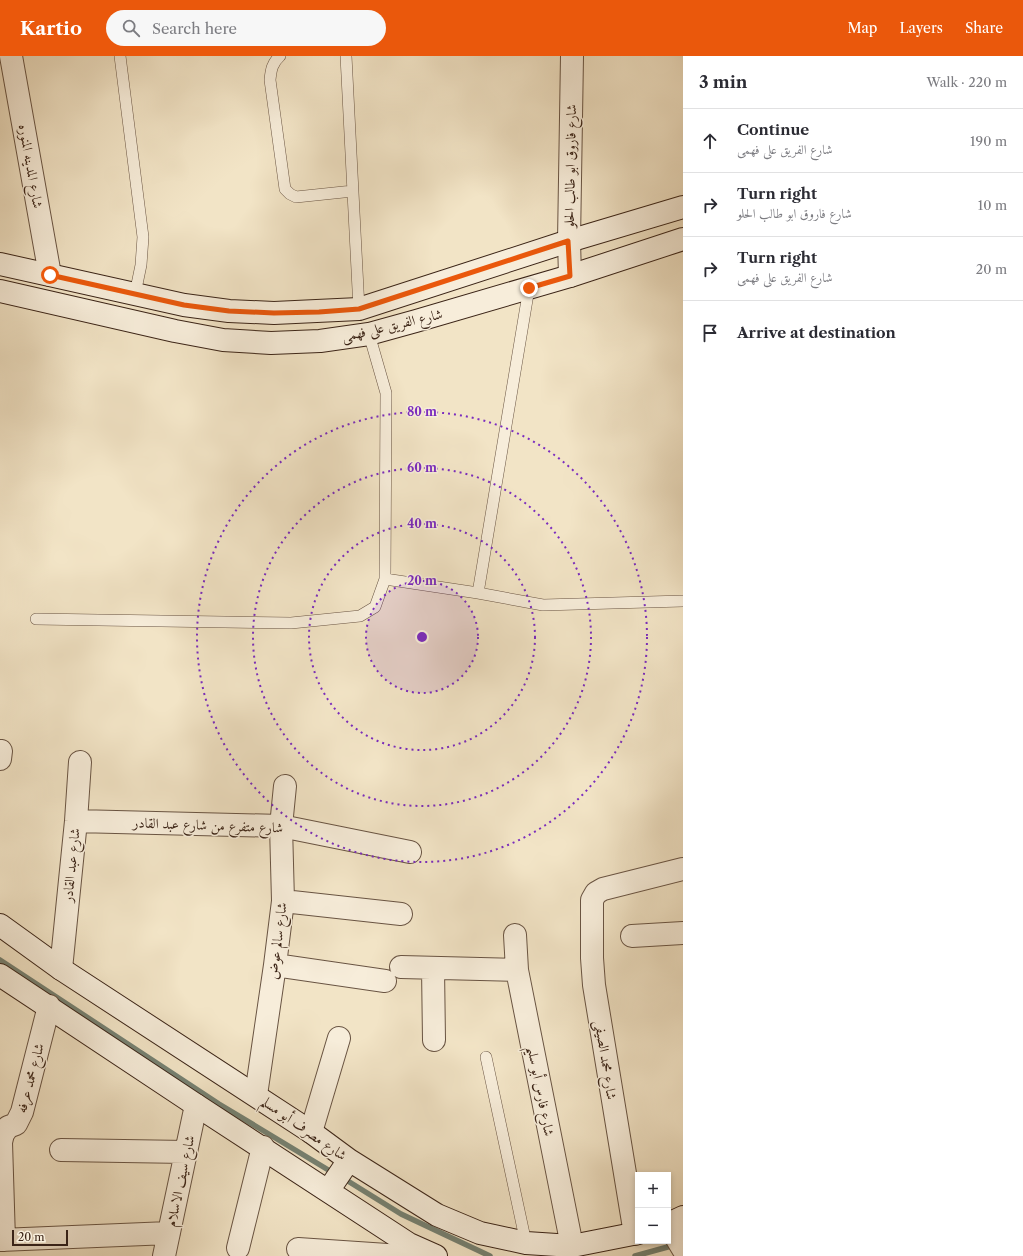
<!DOCTYPE html>
<meta charset="utf-8">
<style>
body{margin:0;font-family:"Libre Caslon Text",Amiri,serif;background:#f7f7f7;color:#2b2b33}
.controls{position:absolute;right:12px;bottom:12px;display:grid;overflow:hidden;border-radius:0px;box-shadow:0 2px 6px #0003}
.controls button{width:36px;height:36px;display:grid;place-items:center;padding:0;border:0;border-bottom:1px solid #e1e1e2;background:#fff;color:#2b2b33;font:20px sans-serif}
.scale{position:absolute;left:12px;bottom:10px;width:56px;box-sizing:border-box;padding-left:4px;border:2px solid #3b2417;border-top:0;font-size:11px;line-height:14px;white-space:nowrap;color:#3b2417;-webkit-text-stroke:3px #f7edda;paint-order:stroke}
.stop{position:absolute;width:12px;height:12px;margin:-9px;border:3px solid #ea580c;border-radius:50%;background:#fff}
.stop.end{background:#ea580c;border-color:#fff;box-shadow:0 1px 4px #0008}
.list{margin:0;padding:0;list-style:none}
h2{display:flex;justify-content:space-between;align-items:center;height:52px;margin:0;padding:0 16px;font-size:17px}
h2 small{font-size:13px;font-weight:400;color:#7c7c81}
.list li{display:grid;grid-template-columns:26px 1fr auto;gap:12px;align-items:center;box-sizing:border-box;height:64px;padding:0 16px;border-top:1px solid #e1e1e2}
.list b{display:block;font-size:15px;white-space:nowrap}
.list p{margin:0;font-size:13px;white-space:nowrap;color:#7c7c81}
.list em{font-size:13px;font-style:normal;color:#7c7c81}
.icon{flex:none;width:22px;height:22px;fill:none;stroke:currentColor;stroke-width:2;stroke-linecap:round;stroke-linejoin:round}
.map{position:relative;flex:none;width:683px;height:1200px;overflow:hidden}
header{display:flex;align-items:center;gap:24px;box-sizing:border-box;height:56px;padding:0 20px;background:#ea580c;color:#fff}
header strong{font-size:19px}
nav{display:flex;gap:22px;margin-inline-start:auto;font-size:14px}
.search{width:280px;height:36px;background:#f7f7f7;display:flex;align-items:center;gap:10px;box-sizing:border-box;padding:0 14px;border-radius:22px;color:#7c7c81;font-size:15px}
main{display:flex}
aside{flex:1;background:#fff}
.map>svg:first-child{display:block}
.lines{fill:none;stroke-linecap:round;stroke-linejoin:round}
.stream{stroke:#758172;stroke-width:5.5}
.lane-casing{stroke:#695443;stroke-width:12}
.street-casing{stroke:#695443;stroke-width:24}
.secondary-casing{stroke:#3b2417;stroke-width:24}
.lane{stroke:#f7edda;stroke-width:11}
.street{stroke:#f7edda;stroke-width:22}
.secondary{stroke:#f7edda;stroke-width:22}
.route{stroke:#ea580c;stroke-width:5}
.ring{fill:none;stroke:#7b2cbf;stroke-width:2;stroke-dasharray:2 4}
.labels{text-anchor:middle;stroke-width:3;stroke-linejoin:round;paint-order:stroke}
.street-label{font-size:14px;fill:#3b2417;stroke:#f7edda}
.centre{fill:#7b2cbf;stroke:#f7edda;stroke-width:2}
.ring-label{font-size:12px;text-anchor:middle;font-weight:bold;fill:#7b2cbf;stroke:#f7edda;stroke-width:3;stroke-linejoin:round;paint-order:stroke}
</style>
<header>
<strong>Kartio</strong>
<div class="search"><svg class="icon" aria-label="search" viewBox="0 0 24 24"><circle cx="10" cy="10" r="6"/><path d="M15 15l6 6"/></svg>Search here</div>
<nav><a>Map</a><a>Layers</a><a>Share</a></nav>
</header>
<main>
<div class="map">
<svg width="683" height="1200" viewBox="0 0 683 1200">
<rect width="100%" height="100%" fill="#f2e4c6"/>
<filter id="stains"><feTurbulence type="fractalNoise" baseFrequency=".005" numOctaves="4"/><feColorMatrix values="0 0 0 0 .2 0 0 0 0 .09 0 0 0 0 .02 0 0 0 .5 -.17"/></filter>
<radialGradient id="worn" r=".72"><stop offset=".6" stop-color="#630" stop-opacity="0"/><stop offset="1" stop-color="#630" stop-opacity=".3"/></radialGradient>
<g class="lines">
<!-- stream -->
<path class="stream" d="M0,904L219,1048L335,1118
M343,1122L401,1158L490,1200
M635,1200L675,1189"/>
<defs>
<path id="lane" d="M120,0L143,181L141,209L135,238
M280,0C272,7 271,14 270,24L285,133L290,138L296,141L353,135
M346,0L359,253
M385,523L478,537L543,549L683,545
M478,537L529,232
M36,563L291,567L360,560L375,551L385,523L386,337L369,278
M486,1001L526,1187"/>
<path id="street" d="M11,0L50,219
M570,220L569,185L572,0
M0,703L1,695
M76,765L281,770L410,796
M283,845L401,858
M515,879L517,914L572,1190
M632,880L683,877
M275,909L385,925
M401,911L517,914
M433,912L434,984
M61,913L76,765L80,706
M256,1039L275,909L283,845L281,770L285,730
M311,1076L339,982
M61,1094L186,1096
M668,1168L683,1193
M635,1178L594,929L592,902V844L596,837L603,833L683,813
M0,1184L169,1177
M4,1184L1,1086L3,1078L8,1071L16,1068L22,1056L49,950
M238,1192L263,1091
M298,1193L402,1200
M164,1200L196,1049"/>
<path id="secondary" d="M0,208L184,249L229,255L274,257L359,253L569,185L683,151
M0,235L175,275L223,284L271,287L320,285L369,278L416,265L570,220L683,183
M0,869L61,913L311,1076L349,1104L437,1159L480,1177L526,1187L572,1190L638,1177
M0,919L196,1049L409,1188L436,1200
M328,1135L349,1104
M668,1168L683,1161"/>
</defs>
<!-- lane casing -->
<use href="#lane" class="lane-casing"/>
<!-- street casing -->
<use href="#street" class="street-casing"/>
<!-- secondary casing -->
<use href="#secondary" class="secondary-casing"/>
<!-- lane -->
<use href="#lane" class="lane"/>
<!-- street -->
<use href="#street" class="street"/>
<!-- secondary -->
<use href="#secondary" class="secondary"/>
</g>
<g class="lines">
<!-- route -->
<path class="route" d="M50,219L184,249L229,255L274,257L319,256L359,253L568,185L570,220L529,232"/>
</g>
<!-- distance rings -->
<circle cx="422" cy="581" r="56" fill="#7b2cbf" fill-opacity=".12"/>
<g class="ring">
<circle cx="422" cy="581" r="56"/>
<circle cx="422" cy="581" r="113"/>
<circle cx="422" cy="581" r="169"/>
<circle cx="422" cy="581" r="225"/>
</g>
<g class="labels">
<!-- street labels -->
<g class="street-label">
<text transform="translate(31 110) rotate(80)" y="5">شارع المدينه المنوره</text>
<text transform="translate(570 110) rotate(-89)" y="5">شارع فاروق ابو طالب الحلو</text>
<text transform="translate(392 269) rotate(-13)" y="5">شارع الفريق على فهمى</text>
<text transform="translate(208 769) rotate(2)" y="5">شارع متفرع من شارع عبد القادر</text>
<text transform="translate(71 809) rotate(-84)" y="5">شارع عبد القادر</text>
<text transform="translate(277 885) rotate(-83)" y="5">شارع سالم عوض</text>
<text transform="translate(606 1004) rotate(81)" y="5">شارع محمد الصيفى</text>
<text transform="translate(30 1022) rotate(-75)" y="5">شارع محمد عرفه</text>
<text transform="translate(541 1035) rotate(79)" y="5">شارع فارس أبو سليم</text>
<text transform="translate(304 1072) rotate(35)" y="5">شارع مصرف أبو مسلم</text>
<text transform="translate(180 1125) rotate(-78)" y="5">شارع سيف الاسلام</text>
</g>
</g>
<circle cx="422" cy="581" r="6" class="centre"/>
<g class="ring-label">
<text x="422" y="360">80 m</text>
<text x="422" y="416">60 m</text>
<text x="422" y="472">40 m</text>
<text x="422" y="529">20 m</text>
</g>
<rect width="100%" height="100%" filter="url(#stains)"/>
<rect width="100%" height="100%" fill="url(#worn)"/>
</svg>
<div class="controls">
<button>+</button>
<button>−</button>
</div>
<div class="scale">20 m</div>
<div class="stop" style="left:50px;top:219px"></div>
<div class="stop end" style="left:529px;top:232px"></div>
</div>
<aside>
<h2>3 min<small>Walk · 220 m</small></h2>
<ul class="list">
<li><svg class="icon" aria-label="ahead" viewBox="0 0 24 24"><path d="M12 20V5M6 11l6-6 6 6"/></svg><div><b>Continue</b><p>شارع الفريق على فهمى</p></div><em>190 m</em></li>
<li><svg class="icon" aria-label="right" viewBox="0 0 24 24"><path d="M7 20v-9h11M14 6l5 5-5 5"/></svg><div><b>Turn right</b><p>شارع فاروق ابو طالب الحلو</p></div><em>10 m</em></li>
<li><svg class="icon" aria-label="right" viewBox="0 0 24 24"><path d="M7 20v-9h11M14 6l5 5-5 5"/></svg><div><b>Turn right</b><p>شارع الفريق على فهمى</p></div><em>20 m</em></li>
<li><svg class="icon" aria-label="arrive" viewBox="0 0 24 24"><path d="M6 21V4h12l-3 4 3 4H6"/></svg><div><b>Arrive at destination</b></div></li>
</ul>
</aside>
</main>
